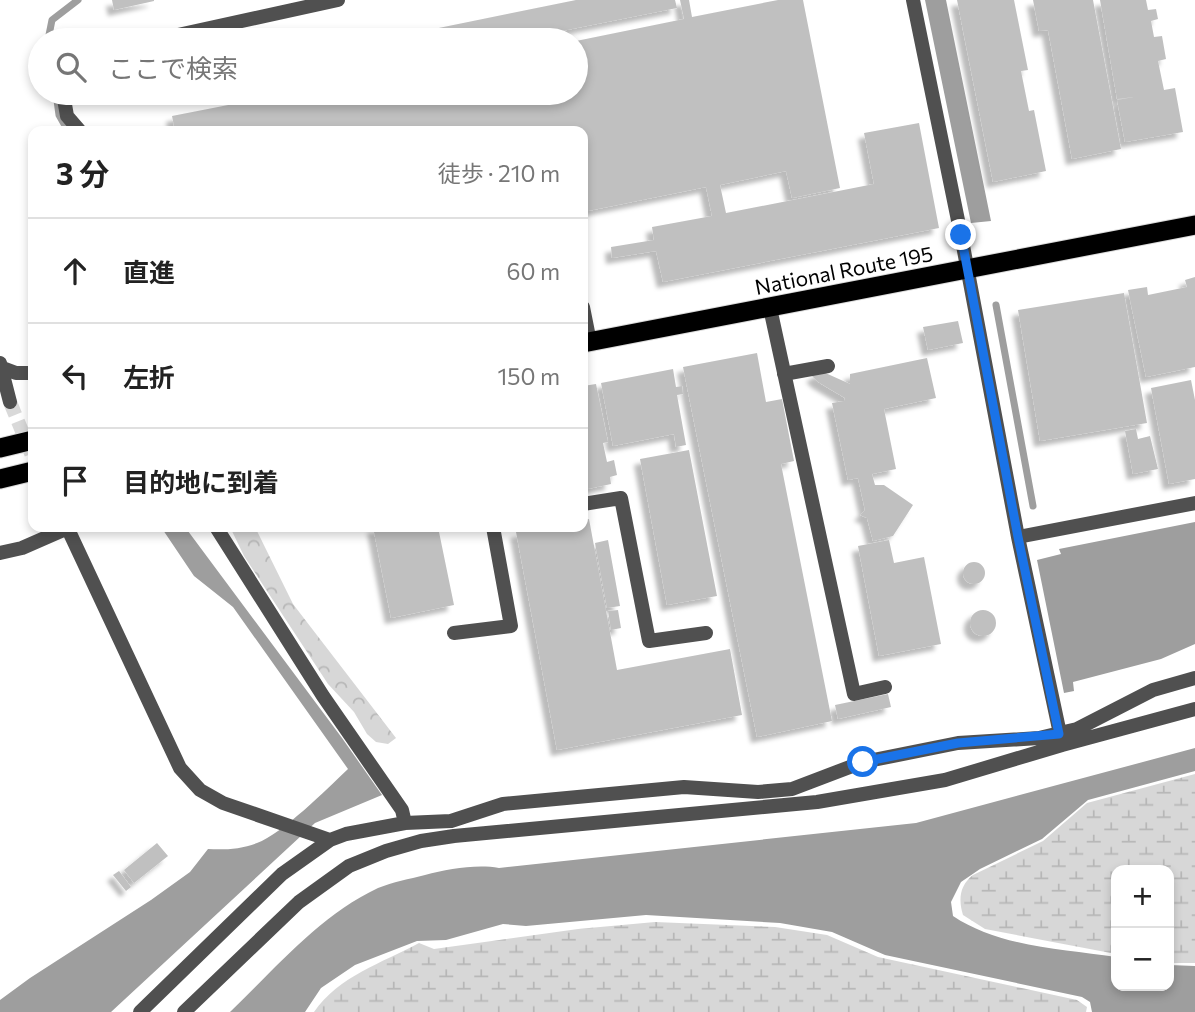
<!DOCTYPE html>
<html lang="ja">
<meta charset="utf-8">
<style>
body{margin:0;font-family:Commissioner,"Noto Sans JP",sans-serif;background:#f2f2f2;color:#222}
.controls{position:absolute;right:21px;bottom:21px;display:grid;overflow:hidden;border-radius:14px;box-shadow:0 4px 10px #0003}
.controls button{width:63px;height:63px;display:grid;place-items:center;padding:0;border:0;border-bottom:2px solid #e0e0e0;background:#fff;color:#222;font:35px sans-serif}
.stop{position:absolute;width:21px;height:21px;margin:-16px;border:5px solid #1a73e8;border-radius:50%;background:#fff}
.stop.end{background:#1a73e8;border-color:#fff;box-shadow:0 2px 7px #0008}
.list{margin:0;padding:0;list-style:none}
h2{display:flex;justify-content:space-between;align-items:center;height:91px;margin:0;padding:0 28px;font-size:30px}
h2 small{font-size:23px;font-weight:400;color:#767676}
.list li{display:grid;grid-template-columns:46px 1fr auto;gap:21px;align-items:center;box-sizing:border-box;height:105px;padding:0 28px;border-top:2px solid #e0e0e0}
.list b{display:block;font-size:26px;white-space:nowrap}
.list em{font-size:23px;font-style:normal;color:#767676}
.icon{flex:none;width:38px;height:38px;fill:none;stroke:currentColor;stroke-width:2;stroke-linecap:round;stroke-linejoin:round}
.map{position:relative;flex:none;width:1195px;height:1012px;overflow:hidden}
.search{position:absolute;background:#fff;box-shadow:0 4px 10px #0003;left:28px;top:28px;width:560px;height:77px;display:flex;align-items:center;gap:18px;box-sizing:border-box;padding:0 24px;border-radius:38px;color:#767676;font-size:26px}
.panel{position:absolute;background:#fff;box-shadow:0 4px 10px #0003;left:28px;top:126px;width:560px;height:406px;border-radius:14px}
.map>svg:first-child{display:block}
.forest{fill:url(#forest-crowns)}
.wetland{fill:url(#wetland-marsh)}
.water{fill:#9e9e9e}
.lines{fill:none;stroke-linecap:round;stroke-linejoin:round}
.stream{stroke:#9e9e9e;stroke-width:7}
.building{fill:#c0c0c0;filter:url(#shadow)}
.minor-tunnel{stroke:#d9d9d9;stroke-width:14;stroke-dasharray:14 7;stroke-linecap:butt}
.trunk-casing{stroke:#dbdbdb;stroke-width:21}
.service{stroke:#505050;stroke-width:14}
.minor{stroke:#505050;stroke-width:14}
.trunk{stroke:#000;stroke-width:19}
.route{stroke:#1a73e8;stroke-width:9}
.labels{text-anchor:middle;stroke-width:7;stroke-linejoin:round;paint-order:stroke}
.street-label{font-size:21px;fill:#000;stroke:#fff}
</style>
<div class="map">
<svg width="1195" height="1012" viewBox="0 0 1195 1012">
<defs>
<pattern id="forest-crowns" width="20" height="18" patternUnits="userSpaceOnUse" patternTransform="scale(1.75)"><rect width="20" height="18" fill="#d7d7d7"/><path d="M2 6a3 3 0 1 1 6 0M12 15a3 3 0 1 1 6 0" fill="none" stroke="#b7b7b7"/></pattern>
<pattern id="wetland-marsh" width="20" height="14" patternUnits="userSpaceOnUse" patternTransform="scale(1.75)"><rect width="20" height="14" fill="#d7d7d7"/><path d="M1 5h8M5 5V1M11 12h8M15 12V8" fill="none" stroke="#b7b7b7"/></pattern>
<filter id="shadow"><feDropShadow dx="-6" dy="6" stdDeviation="2" flood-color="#0004"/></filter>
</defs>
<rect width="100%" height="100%" fill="#fff"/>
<!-- forest -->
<path class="forest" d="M230,527H255L293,604L396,738L388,744L376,742L367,734L354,712L328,684L244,556Z"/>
<!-- wetland -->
<path class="wetland" d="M1195,774V963H1169V870H1116V954L985,929L963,915C958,899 960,885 973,875L1043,841L1087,803Z
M655,922L775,927L827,935L878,957L1077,1000L1087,1007L1086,1012H314C339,976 382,963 419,943L434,949L578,929Z"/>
<!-- water -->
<path class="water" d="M925,0H946L991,221L971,223Z
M1195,522V644L1161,659L1073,682L1074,691L1064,693L1037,560L1061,554L1059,549Z
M161,527H185L342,738L382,795L315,823L111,1012H0V1000L30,978L151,900L190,872L208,849C224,850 242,849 257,843C282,834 327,789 348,769L233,607L194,576Z
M1195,748V771L1088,800L1042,839L980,869L961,882L951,902L953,916C999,947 1062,949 1116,957V986H1169V965L1195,966V1012H1092L1090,1002L1082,997L885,955L832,932L780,923L646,915L526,926L503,924L446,940L417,941L355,965L321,988L305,1012H230C276,968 320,915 378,888C393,882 409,879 425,875C448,869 476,864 499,868L916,823Z"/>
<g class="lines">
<!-- stream -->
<path class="stream" d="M48,40L52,20L78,0
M56,93L59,115L68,131
M996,305L1033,506"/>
</g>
<!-- building -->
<path class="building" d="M112,0H154V1L114,10Z
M576,0H675L677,8L537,36V40H380Z
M680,0H689L692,17L778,0H803L840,188L792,198L786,171L720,185L726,213L874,184L864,133L919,123L939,228L663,282L656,251L612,258L611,247L654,240L652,227L712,216L706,187L583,212V131H175L172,116L289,93H576V41L684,19Z
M957,0H1014L1028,70L1021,71L1029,111L1034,110L1046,171L993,182Z
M1033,0H1093L1121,149L1072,159L1048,30L1039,31Z
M1100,0H1146L1148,10L1156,9L1158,19L1151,21L1154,37L1162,36L1166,59L1158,61L1164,90L1175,88L1183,132L1125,142L1117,100L1134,97L1117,99Z
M1195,277V367L1146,377L1128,290L1147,287L1148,295L1187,287L1185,280Z
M1124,293L1147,423L1040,441L1018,310Z
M958,321L963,343L928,350L923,327Z
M757,353L766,402L782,399L794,461L781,464L832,721L757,737L683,367Z
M927,358L936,398L884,409L896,469L872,474L875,485H884L913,505L893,536L873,541L867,518L860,515L865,510L858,478L848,480L832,403L844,401L845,398L818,382L812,376L821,371L850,384V374Z
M673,369L676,387L682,386L683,394L677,395L686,445L676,447L674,434L613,446L601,383Z
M1191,380L1195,400V479L1169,484L1151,388Z
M596,384L608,442L603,443L607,462L614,460L617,475L610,477L611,484L583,490V386Z
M1136,429L1138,439L1150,436L1158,469L1133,474L1125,431Z
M689,450L717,596L667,605L640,459Z
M589,519L617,670L730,649L742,715L557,750L516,532L547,527H583V520Z
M373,527H438L454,605L391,618Z
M608,540L620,606L607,608L595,543Z
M889,540L894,563L924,557L941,644L879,656L858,546Z
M963 573a11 11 0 1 1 22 0a11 11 0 1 1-22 0Z
M618,610L621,628L611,630L608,611Z
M970 623a13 13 0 1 1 26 0a13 13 0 1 1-26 0Z
M888,694L891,707L838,719L835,705Z
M157,843L168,856L134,883L124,870Z
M119,871L131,887L126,891L113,875Z"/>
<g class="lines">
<!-- minor-tunnel -->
<path class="minor-tunnel" d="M10,402L33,458"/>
<defs>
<path id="trunk" d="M583,343L1195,225
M0,448L33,440
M0,479L33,471"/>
</defs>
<!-- trunk casing -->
<use href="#trunk" class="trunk-casing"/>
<!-- service -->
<path class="service" d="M583,307L590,342
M770,308L854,694L885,687
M784,374L828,366
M583,504L621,498L649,641L706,633
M454,633L511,626L493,527"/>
<!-- minor -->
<path class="minor" d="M913,0L961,235L1018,537L1062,743
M155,40L338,0
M63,93L67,116L80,131
M0,363L10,402
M0,367L16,373H33
M67,527L180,768L200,790L223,803L330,840
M216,527L323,696L402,810L405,823
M1018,537L1195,503
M0,553L22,548L70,527
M140,1012L282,874L330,840L346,834L405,823L451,821L503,804L684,787L758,792L792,789L863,762L958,743L1039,738L1077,729L1153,690L1195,678
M184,1012L299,902L349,866L386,851L421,841L454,836L817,802L945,780L1062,745L1195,709"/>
<!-- trunk -->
<use href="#trunk" class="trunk"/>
</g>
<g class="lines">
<!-- route -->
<path class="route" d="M863,762L958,743L1059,734L1018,537L961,235"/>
</g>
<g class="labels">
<!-- street labels -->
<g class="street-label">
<text transform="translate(844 271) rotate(-11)" y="7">National Route 195</text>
</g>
</g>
</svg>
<div class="controls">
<button>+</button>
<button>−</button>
</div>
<div class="stop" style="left:863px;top:762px"></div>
<div class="stop end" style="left:961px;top:235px"></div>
<div class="search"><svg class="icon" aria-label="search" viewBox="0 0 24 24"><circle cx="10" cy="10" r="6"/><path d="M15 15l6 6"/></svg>ここで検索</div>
<section class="panel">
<h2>3 分<small>徒歩 · 210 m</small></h2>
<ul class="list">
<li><svg class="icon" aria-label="ahead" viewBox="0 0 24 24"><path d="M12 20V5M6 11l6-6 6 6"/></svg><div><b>直進</b></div><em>60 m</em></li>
<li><svg class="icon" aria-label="left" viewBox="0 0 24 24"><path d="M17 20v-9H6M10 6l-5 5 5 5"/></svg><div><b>左折</b></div><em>150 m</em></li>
<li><svg class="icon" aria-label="arrive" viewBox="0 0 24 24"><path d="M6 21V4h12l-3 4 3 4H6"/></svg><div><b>目的地に到着</b></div></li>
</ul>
</section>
</div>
